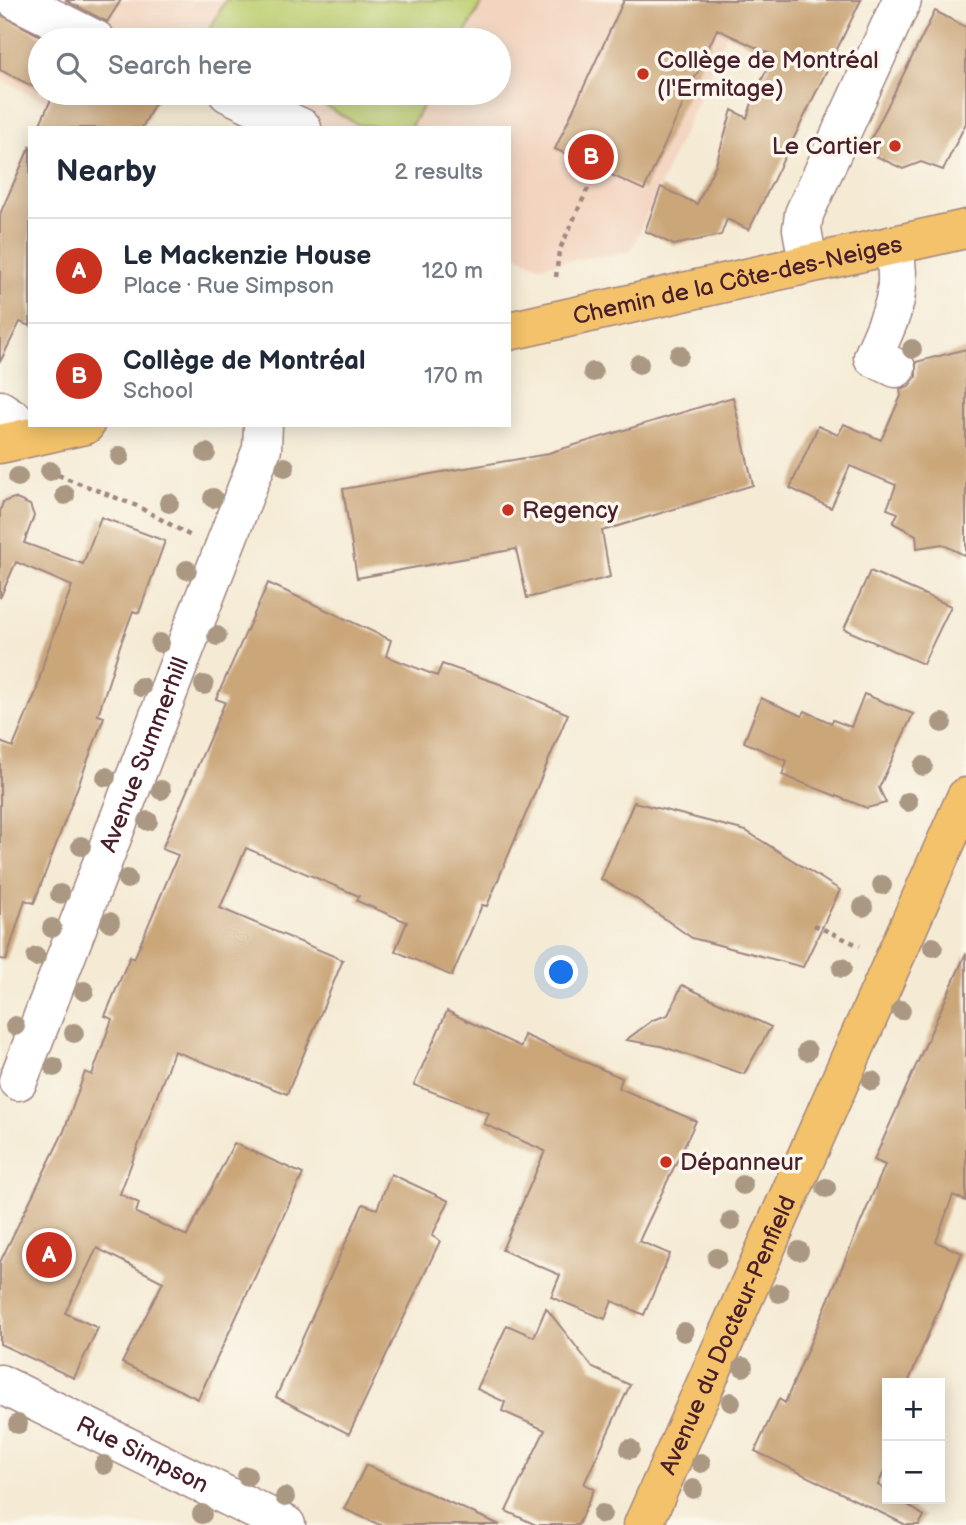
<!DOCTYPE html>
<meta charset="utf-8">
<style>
body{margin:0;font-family:"Balsamiq Sans",sans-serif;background:#f2f2f3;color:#1f2937}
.controls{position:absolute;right:21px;bottom:21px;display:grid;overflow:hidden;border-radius:0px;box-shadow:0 4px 18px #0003}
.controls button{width:63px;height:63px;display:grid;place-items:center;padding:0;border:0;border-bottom:2px solid #e0e1e3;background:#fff;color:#1f2937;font:35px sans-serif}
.you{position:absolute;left:562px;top:973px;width:24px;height:24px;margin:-18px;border:5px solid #fff;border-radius:50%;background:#1a73e8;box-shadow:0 0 0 10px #1a73e833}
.badge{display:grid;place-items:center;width:46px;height:46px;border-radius:50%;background:#c8321e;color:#fff;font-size:23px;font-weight:700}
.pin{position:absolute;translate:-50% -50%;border:4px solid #fff;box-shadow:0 2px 7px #0006}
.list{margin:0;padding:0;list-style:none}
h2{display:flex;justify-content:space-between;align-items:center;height:91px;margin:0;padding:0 28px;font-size:30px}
h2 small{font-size:23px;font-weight:400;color:#747a83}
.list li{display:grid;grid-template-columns:46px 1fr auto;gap:21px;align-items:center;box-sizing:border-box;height:105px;padding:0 28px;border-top:2px solid #e0e1e3}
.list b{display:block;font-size:26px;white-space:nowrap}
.list p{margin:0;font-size:23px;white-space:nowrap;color:#747a83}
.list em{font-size:23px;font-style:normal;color:#747a83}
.icon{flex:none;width:38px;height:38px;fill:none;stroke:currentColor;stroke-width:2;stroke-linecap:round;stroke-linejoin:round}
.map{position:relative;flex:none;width:966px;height:1525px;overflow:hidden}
.search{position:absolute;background:#fff;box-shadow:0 4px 18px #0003;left:28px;top:28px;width:483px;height:77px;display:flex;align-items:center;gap:18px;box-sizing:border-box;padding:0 24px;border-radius:38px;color:#747a83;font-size:26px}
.panel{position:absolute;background:#fff;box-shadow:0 4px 18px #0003;left:28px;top:126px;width:483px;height:301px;border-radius:0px}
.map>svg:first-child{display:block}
.built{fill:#f3d4bf}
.green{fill:#bdcf72;stroke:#84774e;stroke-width:2}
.building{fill:#caa679}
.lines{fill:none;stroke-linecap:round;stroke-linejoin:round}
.minor-casing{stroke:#a08580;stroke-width:41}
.major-casing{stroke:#a08580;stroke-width:41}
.path{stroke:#a08580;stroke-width:4.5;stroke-dasharray:5 5;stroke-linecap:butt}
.minor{stroke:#fff;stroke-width:38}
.major{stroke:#f3c26a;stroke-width:38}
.tree{fill:#aa9883}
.poi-dot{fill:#c8321e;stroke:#fbf7ec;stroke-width:2.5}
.labels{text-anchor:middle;stroke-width:7;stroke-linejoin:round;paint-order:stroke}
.poi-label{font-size:24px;fill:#4a1f2b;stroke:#fbf7ec;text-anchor:start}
.street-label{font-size:24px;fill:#4a1f2b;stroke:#fbf7ec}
</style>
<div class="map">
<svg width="966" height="1525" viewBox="0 0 966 1525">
<rect width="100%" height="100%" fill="#fbf7ec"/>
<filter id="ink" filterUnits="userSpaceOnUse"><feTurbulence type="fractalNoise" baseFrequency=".0143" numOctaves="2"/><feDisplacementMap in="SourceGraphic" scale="14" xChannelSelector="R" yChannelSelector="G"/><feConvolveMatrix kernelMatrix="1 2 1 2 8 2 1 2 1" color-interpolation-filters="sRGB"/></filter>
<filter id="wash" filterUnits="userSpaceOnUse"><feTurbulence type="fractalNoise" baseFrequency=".00686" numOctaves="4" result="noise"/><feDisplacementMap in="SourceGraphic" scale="28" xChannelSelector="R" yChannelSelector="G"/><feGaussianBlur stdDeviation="1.57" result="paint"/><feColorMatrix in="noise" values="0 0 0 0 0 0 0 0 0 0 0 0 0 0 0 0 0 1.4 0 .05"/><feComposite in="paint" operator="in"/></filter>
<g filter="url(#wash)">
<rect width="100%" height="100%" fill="#f5ebd5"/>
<!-- built -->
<path class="built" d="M0,0H742L631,251L539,266L509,251V128H269L201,93H499V40H40V93H156L139,128H100L0,79Z"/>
<!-- green -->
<path class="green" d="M226,0H484L461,40H210L205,38Z
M302,93H430L410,128L359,125Z"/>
<g id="blocks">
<!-- building -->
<path class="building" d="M65,0H121L107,22Z
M624,0H861L749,230L727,219L721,235L674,245L645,231L661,187L697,204L716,164L732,110L747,118L756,91L774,56L717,29L644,190L555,149Z
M935,11L966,27V123L943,170L921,162L903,169L865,151Z
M0,14L48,40H40V90L0,70Z
M54,93H160L142,128H38Z
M30,146V326L20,322L0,362V214Z
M966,349V556L942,544L917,548L916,535L893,523L898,513L887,509L896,485L850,466L831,508L790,488L818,426L838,435L844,424L881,440L901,396L900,389L909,386L916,377V362Z
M733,397L753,485L602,531L610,577L527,598L516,549L357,578L343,489L542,455Z
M14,498L30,505L34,516L24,543L83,564L101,517L165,541L139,613L133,611L120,646L98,715L104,717L34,903L25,900L6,960L0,959V742L13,747L36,692L45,658L72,586L16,562L0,598V511L3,502Z
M870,571L951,606L923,664L844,629Z
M268,583L391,640L386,656L437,676L442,664L500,684L568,714L487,906L482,905L452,976L395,951L407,922L357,901L359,896L246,848L220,908L343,960L287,1094L174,1051L120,1194L139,1203L136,1213L187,1236L234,1143L303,1174L198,1399L122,1363L163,1282L97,1248L65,1313L98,1328L74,1378L0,1344V1262L64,1131L85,1072L92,1075L112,1019L105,1016L130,956L134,959L178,855L162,849L225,702L216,699Z
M864,694L913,714L879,788L886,803L867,808L782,775L787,761L744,742L761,698L802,716L805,711L831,723L833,720L851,727Z
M634,802L746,831L840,890L803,967L692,938L635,898L601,879Z
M966,953V1201L953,1195L936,1242L962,1253L908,1383H887V1465L878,1485L887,1491V1499H899L924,1516L919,1525H906L755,1451L779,1399L785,1403L885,1165L874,1160Z
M682,985L771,1027L744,1074L661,1046L626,1040L653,1020L668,1015Z
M447,1011L521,1047L524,1035L622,1078L619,1088L696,1121L639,1241L670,1254L644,1315L612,1301L605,1319L551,1297L560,1275L502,1250L545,1151L484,1124L489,1113L414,1085Z
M391,1174L449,1201L432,1236L440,1241L349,1434L276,1397L363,1204L377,1209Z
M546,1308L593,1368L630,1385L584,1484L594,1489L578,1525H536L506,1511L545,1430L502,1411L505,1402L477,1389L507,1325L534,1337Z
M366,1465L500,1525H380L344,1509Z"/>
</g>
</g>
<g filter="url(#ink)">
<use href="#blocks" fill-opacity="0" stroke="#a08580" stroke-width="2"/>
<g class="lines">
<defs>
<g id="minor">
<path d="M16,0L96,40"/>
<path d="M228,93L302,128"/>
<path d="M893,245C904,295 892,312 873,357L896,368"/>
<path d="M808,263L802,229L804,214L902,0"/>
<path d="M0,410L39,435"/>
<path id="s1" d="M18,1081L262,449L263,425"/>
<path id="s2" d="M0,1384L286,1525"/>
</g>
<g id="major">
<path id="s3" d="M509,331L966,229"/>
<path d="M0,444L85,425"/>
<path id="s4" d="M643,1525L966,797"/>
</g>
</defs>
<!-- minor casing -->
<use href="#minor" class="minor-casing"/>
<!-- major casing -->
<use href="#major" class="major-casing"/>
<!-- path -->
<path class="path" d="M556,277L559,251L597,169
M58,475L137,506L191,536
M814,925L860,946"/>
<!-- minor -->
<use href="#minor" class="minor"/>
<!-- major -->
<use href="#major" class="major"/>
</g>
<!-- trees -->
<g class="tree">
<circle cx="912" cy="349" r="10"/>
<circle cx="679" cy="355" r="10"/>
<circle cx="639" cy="364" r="10"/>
<circle cx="593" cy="372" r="10"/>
<circle cx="206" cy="453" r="10"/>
<circle cx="120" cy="456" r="10"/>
<circle cx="285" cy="467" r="10"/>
<circle cx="50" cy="471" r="10"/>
<circle cx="18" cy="477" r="10"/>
<circle cx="65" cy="495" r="10"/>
<circle cx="213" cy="498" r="10"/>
<circle cx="169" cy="503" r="10"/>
<circle cx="187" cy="570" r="10"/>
<circle cx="217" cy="636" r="10"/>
<circle cx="160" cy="643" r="10"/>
<circle cx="204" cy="685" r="10"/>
<circle cx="141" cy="687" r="10"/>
<circle cx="942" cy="723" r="10"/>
<circle cx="923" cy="766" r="10"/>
<circle cx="106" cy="777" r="10"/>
<circle cx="161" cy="790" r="10"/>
<circle cx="908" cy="802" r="10"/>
<circle cx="148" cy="821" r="10"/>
<circle cx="81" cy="846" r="10"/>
<circle cx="127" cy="879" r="10"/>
<circle cx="882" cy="885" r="10"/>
<circle cx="60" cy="894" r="10"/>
<circle cx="863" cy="907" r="10"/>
<circle cx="110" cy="922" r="10"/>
<circle cx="52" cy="928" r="10"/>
<circle cx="933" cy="947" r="10"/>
<circle cx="36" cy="957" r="10"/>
<circle cx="842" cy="968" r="10"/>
<circle cx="84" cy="991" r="10"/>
<circle cx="901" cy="1010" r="10"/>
<circle cx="15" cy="1026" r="10"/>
<circle cx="74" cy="1033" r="10"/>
<circle cx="807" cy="1051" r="10"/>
<circle cx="54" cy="1067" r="10"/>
<circle cx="872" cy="1081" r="10"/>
<circle cx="743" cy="1185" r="10"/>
<circle cx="826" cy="1188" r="10"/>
<circle cx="731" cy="1221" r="10"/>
<circle cx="799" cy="1251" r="10"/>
<circle cx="717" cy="1258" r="10"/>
<circle cx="779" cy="1293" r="10"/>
<circle cx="684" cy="1332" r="10"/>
<circle cx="743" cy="1367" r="10"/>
<circle cx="731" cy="1402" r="10"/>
<circle cx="18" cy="1424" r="10"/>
<circle cx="630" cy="1449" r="10"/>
<circle cx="701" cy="1463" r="10"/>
<circle cx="104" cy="1465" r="10"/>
<circle cx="247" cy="1476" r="10"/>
<circle cx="693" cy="1489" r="10"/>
<circle cx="285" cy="1497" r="10"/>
<circle cx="202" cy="1514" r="10"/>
<circle cx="602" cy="1514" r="10"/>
</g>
</g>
<!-- markers -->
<g class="poi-dot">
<circle cx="643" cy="74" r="7"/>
<circle cx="895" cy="146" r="7"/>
<circle cx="508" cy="510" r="7"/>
<circle cx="666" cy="1162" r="7"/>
</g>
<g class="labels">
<!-- poi labels -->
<g class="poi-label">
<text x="657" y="68">Collège de Montréal<tspan x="657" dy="28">(l'Ermitage)</tspan></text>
<text x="881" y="154" text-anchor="end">Le Cartier</text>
<text x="522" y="518">Regency</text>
<text x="680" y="1170">Dépanneur</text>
</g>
<!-- street labels -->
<g class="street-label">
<text dy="8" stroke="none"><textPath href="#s3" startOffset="234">Chemin de la Côte-des-Neiges</textPath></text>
<text dy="8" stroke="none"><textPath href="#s1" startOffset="350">Avenue Summerhill</textPath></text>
<text dy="8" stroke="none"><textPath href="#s4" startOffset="208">Avenue du Docteur-Penfield</textPath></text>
<text dy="8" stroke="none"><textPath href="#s2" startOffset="159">Rue Simpson</textPath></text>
</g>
</g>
</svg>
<div class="controls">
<button>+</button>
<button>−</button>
</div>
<div class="you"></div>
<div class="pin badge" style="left:49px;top:1255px">A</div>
<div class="pin badge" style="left:591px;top:157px">B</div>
<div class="search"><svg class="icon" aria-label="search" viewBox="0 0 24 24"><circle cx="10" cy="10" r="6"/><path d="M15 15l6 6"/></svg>Search here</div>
<section class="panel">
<h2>Nearby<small>2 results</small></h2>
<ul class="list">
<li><span class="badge">A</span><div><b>Le Mackenzie House</b><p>Place · Rue Simpson</p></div><em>120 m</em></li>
<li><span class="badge">B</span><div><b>Collège de Montréal</b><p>School</p></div><em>170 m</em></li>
</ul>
</section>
</div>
